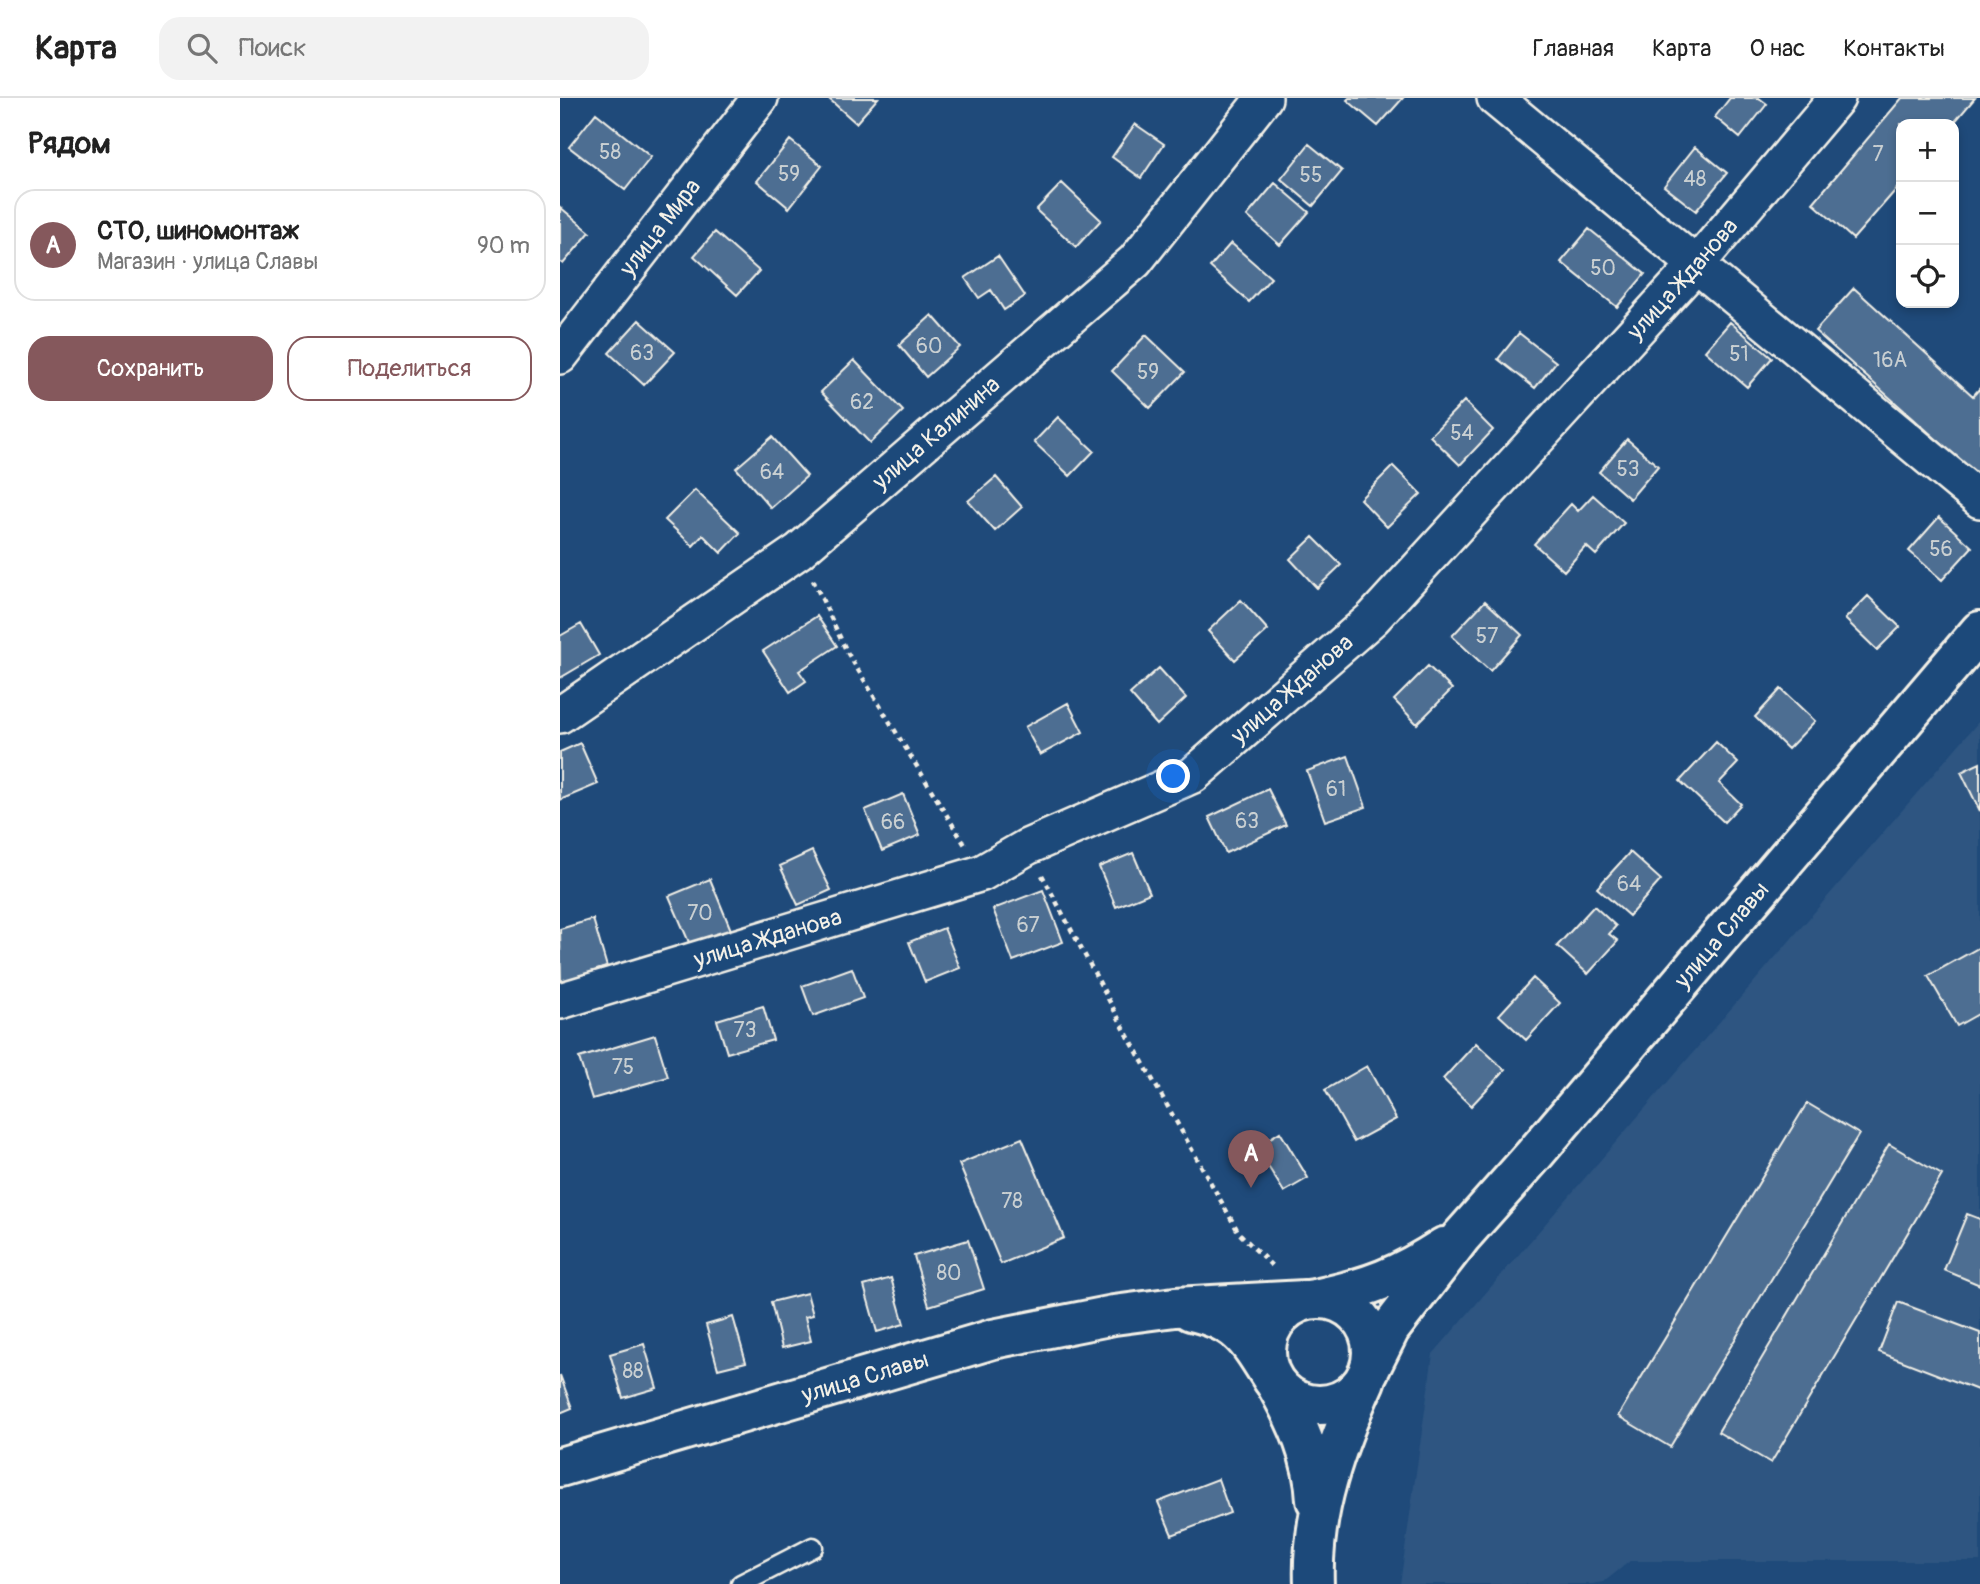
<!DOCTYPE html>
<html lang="ru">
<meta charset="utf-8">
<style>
body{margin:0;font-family:Pangolin,sans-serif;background:#f2f2f2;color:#222}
.controls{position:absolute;right:21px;top:21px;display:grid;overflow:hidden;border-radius:14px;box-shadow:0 4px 10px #0003}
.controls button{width:63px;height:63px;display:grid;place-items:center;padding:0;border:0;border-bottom:2px solid #e0e0e0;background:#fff;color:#222;font:35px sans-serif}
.you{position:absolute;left:614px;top:679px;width:24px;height:24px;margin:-18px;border:5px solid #fff;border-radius:50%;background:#1a73e8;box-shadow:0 0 0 10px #1a73e833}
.badge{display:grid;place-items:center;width:46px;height:46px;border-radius:50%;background:#85585c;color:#fff;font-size:23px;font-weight:700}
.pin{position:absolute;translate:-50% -58px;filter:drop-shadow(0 2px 4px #0008)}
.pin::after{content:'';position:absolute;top:37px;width:24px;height:21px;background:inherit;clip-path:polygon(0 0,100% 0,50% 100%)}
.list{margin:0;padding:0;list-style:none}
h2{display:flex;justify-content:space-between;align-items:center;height:91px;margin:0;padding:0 28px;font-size:30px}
h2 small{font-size:23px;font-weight:400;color:#767676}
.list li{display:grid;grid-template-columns:46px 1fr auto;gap:21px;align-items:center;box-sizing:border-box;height:112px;margin:0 14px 14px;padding:0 14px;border:2px solid #e0e0e0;border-radius:21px}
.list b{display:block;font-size:26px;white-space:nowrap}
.list p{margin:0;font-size:23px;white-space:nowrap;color:#767676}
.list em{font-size:23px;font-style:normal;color:#767676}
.actions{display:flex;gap:14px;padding:21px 28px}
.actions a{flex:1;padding:16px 0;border:2px solid #85585c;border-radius:21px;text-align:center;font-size:24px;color:#85585c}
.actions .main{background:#85585c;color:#fff}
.icon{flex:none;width:38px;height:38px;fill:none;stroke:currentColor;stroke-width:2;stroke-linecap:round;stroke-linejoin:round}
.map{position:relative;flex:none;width:1420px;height:1486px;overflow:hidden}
header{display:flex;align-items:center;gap:42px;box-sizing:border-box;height:98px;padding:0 35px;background:#fff;border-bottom:2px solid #e0e0e0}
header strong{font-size:33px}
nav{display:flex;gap:38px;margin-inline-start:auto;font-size:24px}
.search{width:490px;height:63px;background:#f2f2f2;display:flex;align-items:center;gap:18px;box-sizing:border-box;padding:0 24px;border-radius:21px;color:#767676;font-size:26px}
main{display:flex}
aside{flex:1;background:#fff}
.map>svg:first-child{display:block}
.built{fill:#2d5581}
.building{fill:#4d6e92;stroke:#f4f1e8;stroke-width:2}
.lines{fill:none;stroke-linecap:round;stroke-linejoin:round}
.service-casing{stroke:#f4f1e8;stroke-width:23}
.minor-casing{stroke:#f4f1e8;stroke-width:40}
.secondary-casing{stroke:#f4f1e8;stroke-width:44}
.primary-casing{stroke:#f4f1e8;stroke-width:44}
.path{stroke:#f4f1e8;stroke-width:4.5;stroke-dasharray:5 5;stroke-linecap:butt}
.service{stroke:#1f4a7a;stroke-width:18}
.minor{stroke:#1f4a7a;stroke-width:35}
.secondary{stroke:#1f4a7a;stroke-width:38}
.primary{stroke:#1f4a7a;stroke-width:38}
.labels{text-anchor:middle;stroke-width:5;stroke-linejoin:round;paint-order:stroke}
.number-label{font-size:21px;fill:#cad0d2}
.street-label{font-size:24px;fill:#f4f1e8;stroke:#1f4a7a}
</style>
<header>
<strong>Карта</strong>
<div class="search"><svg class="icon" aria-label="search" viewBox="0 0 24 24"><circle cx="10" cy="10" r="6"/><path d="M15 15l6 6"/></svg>Поиск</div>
<nav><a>Главная</a><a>Карта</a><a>О нас</a><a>Контакты</a></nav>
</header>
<main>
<aside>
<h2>Рядом<small></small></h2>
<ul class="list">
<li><span class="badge">A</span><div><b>СТО, шиномонтаж</b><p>Магазин · улица Славы</p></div><em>90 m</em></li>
</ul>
<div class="actions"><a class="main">Сохранить</a><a>Поделиться</a></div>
</aside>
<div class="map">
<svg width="1420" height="1486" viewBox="0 0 1420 1486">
<rect width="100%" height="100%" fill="#1f4a7a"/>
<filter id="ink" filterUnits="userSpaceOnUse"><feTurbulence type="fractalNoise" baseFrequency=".0143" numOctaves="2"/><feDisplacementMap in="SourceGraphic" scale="14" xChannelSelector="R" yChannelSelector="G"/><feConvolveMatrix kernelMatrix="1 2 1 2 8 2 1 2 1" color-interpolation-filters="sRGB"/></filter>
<g filter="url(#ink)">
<!-- built -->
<path class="built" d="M1420,622V1463H1070L1044,1484L1032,1486H840L873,1256Z"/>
<!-- building -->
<path class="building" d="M268,0H318L296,25Z
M789,0H843L818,28L787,2Z
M1170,0H1199L1207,6L1180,40L1155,19Z
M1342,0H1415L1393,26H1341V86L1293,141L1253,105Z
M36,15L91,59L65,92L9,49Z
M575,26L604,46L581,80L552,59Z
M230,42L262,68L229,110L197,83Z
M749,46L782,73L753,108L721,81Z
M1135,49L1167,75L1136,113L1104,88Z
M502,85L541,122L516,149L476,112Z
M715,85L749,114L720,147L687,118Z
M0,109L30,134L3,166L0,164Z
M1029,131L1085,176L1057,209L1001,164Z
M155,134L199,173L177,197L134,158Z
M671,145L711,180L689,204L650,169Z
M438,158L465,198L444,212L431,192L419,200L405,180Z
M1294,190L1413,298L1420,290V380L1255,233Z
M372,217L400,249L366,279L339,247Z
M79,222L115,254L84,287L49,255Z
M1170,224L1212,260L1187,289L1145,253Z
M959,235L996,264L975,290L938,261Z
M586,237L625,274L590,310L552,273Z
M294,262L343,313L310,345L261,294Z
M904,303L933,332L900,367L870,338Z
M498,319L534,353L510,378L474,344Z
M212,339L247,378L211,410L176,370Z
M1067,341L1098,368L1070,401L1039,374Z
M833,368L861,396L827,429L800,401Z
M436,379L462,409L435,433L408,403Z
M135,392L180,435L161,455L143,437L133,448L105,422Z
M1033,397L1064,425L1036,457L1026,448L1004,473L974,446L1011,406L1018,413Z
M1379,419L1412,449L1382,482L1349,453Z
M753,439L781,467L757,490L730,461Z
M1308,498L1340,529L1317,552L1285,521Z
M681,502L708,532L675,562L648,533Z
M925,503L962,537L930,573L892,538Z
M257,518L277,548L239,573L246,583L230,594L203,553Z
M21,526L39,557L0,580V538Z
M868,568L892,591L857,626L834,602Z
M599,570L626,600L597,627L570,596Z
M1221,591L1255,623L1228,651L1195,619Z
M508,605L523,634L480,657L465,629Z
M1156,644L1178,665L1159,685L1181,706L1164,724L1120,683Z
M20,645L38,686L0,702V654Z
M788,658L806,709L765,723L747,673Z
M1420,665V713L1401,674Z
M708,691L726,727L666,755L649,719Z
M343,696L360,737L322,753L305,712Z
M252,753L271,792L238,807L220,768Z
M1070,754L1101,782L1069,818L1037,790Z
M573,755L590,795L556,809L539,769Z
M150,781L171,832L131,849L109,798Z
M483,792L503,844L453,863L433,811Z
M1034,808L1056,828L1049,836L1058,843L1028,876L997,848Z
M33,821L47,869L1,884L0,831Z
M384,830L400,870L365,884L349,844Z
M1420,849V915L1397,928L1368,878Z
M292,870L303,900L253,918L242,888Z
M973,880L1000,905L966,942L939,917Z
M203,908L213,942L167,955L157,922Z
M95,937L108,979L32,1001L19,960Z
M916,945L945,972L911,1008L883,981Z
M807,968L836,1021L794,1044L765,992Z
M1247,1005L1299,1036L1110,1349L1058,1318Z
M720,1034L748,1080L724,1094L696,1049Z
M462,1040L504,1140L441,1166L399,1066Z
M1329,1046L1382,1077L1211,1365L1158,1334Z
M1407,1116L1420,1121V1187L1384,1172Z
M408,1142L424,1191L369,1208L354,1158Z
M331,1180L344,1226L317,1234L304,1188Z
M247,1195L253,1217L245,1219L251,1243L222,1250L211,1204Z
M1338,1204L1420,1235V1293L1319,1254Z
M173,1219L186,1264L158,1271L146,1227Z
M84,1246L97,1290L63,1300L50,1256Z
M0,1277L12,1310L0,1315Z
M658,1381L670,1415L612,1437L598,1404Z"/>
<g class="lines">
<defs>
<path id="service" d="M181,1486L253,1449"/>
<g id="minor">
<path d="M935,0L1420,402"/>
<path id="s1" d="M0,258L200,0"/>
<path id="s2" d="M0,617L239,453L575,163L704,0"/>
<path id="s3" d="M0,903L422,775L467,749L633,677L813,520L1136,167L1277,0"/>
</g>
<g id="secondary">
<path d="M631,1213C680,1224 688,1242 713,1282"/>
<path id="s4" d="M0,1369L433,1241L554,1217L615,1209L745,1202"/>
</g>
<g id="primary">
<path d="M759,1200C811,1189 839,1178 884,1149"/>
<circle cx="759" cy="1254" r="53"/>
<path id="s5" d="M810,1271L830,1231L901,1139L973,1058L1420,533"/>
<path d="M716,1286C737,1323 754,1360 756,1402"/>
<path d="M754,1486C751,1415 776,1347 805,1283"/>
</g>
</defs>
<!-- service casing -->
<use href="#service" class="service-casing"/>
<!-- minor casing -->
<use href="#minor" class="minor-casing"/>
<!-- secondary casing -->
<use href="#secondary" class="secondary-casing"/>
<!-- primary casing -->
<use href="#primary" class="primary-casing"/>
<!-- path -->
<path class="path" d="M253,482L287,554L405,747
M482,777L568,938L679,1135L713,1169"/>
<!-- service -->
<use href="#service" class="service"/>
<!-- minor -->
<use href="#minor" class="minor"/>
<!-- secondary -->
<use href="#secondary" class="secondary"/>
<!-- primary -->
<use href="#primary" class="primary"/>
</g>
</g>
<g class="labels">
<!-- number labels -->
<g class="number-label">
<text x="50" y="61">58</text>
<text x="1318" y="63">7</text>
<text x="229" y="83">59</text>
<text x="751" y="84">55</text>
<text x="1135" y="88">48</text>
<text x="1043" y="177">50</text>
<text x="369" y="255">60</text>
<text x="82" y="262">63</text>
<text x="1179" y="263">51</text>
<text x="1330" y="269">16А</text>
<text x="588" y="281">59</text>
<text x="302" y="311">62</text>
<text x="902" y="342">54</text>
<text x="1068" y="378">53</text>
<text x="212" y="381">64</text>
<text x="1381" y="458">56</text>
<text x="927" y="545">57</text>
<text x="776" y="698">61</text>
<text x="687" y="730">63</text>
<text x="333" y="731">66</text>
<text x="1069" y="793">64</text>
<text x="140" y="822">70</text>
<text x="468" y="834">67</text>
<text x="185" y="939">73</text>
<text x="63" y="976">75</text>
<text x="452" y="1110">78</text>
<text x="389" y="1182">80</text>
<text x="73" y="1280">88</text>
</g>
<!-- street labels -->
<g class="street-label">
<text dy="8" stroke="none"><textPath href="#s1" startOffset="163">улица Мира</textPath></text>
<text dy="8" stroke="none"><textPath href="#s3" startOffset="1372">улица Жданова</textPath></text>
<text dy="8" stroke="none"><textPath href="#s2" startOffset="471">улица Калинина</textPath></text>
<text dy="8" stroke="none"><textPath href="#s3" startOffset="805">улица Жданова</textPath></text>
<text dy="8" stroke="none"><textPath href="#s5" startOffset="560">улица Славы</textPath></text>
<text dy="8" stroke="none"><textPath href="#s3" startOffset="217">улица Жданова</textPath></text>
<text dy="8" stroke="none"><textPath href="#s4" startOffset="318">улица Славы</textPath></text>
</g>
</g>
</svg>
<div class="controls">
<button>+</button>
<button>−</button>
<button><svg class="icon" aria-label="locate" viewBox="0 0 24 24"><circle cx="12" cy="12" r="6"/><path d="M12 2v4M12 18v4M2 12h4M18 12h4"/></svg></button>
</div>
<div class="you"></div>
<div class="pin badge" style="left:691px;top:1090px">A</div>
</div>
</main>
